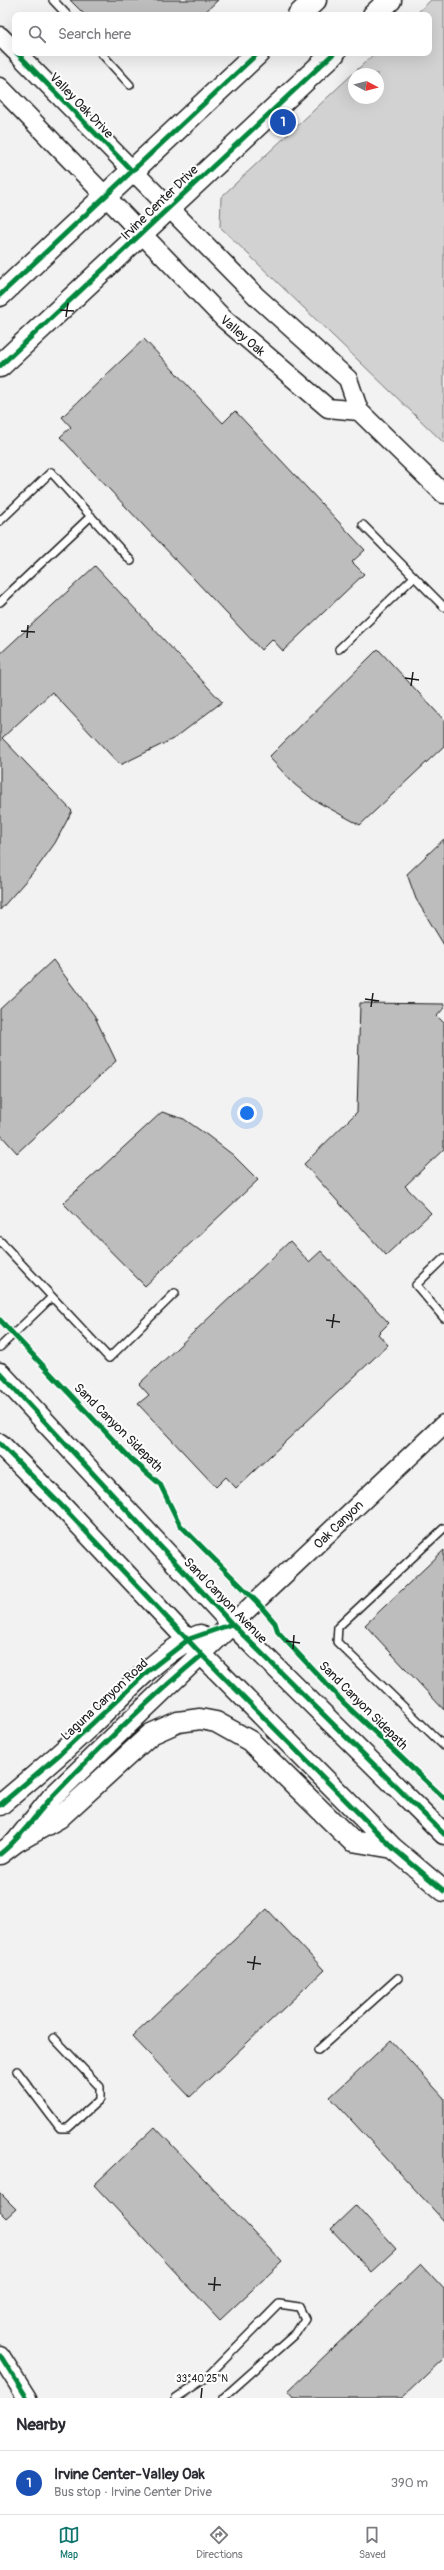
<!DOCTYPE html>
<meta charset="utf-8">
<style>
body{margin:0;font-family:Pangolin,sans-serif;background:#f2f2f3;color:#2b2b33}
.compass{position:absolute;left:348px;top:68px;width:36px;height:36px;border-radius:50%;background:#fff;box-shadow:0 4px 16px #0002;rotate:97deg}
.you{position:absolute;left:247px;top:1113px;width:14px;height:14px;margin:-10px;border:3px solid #fff;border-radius:50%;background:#1a73e8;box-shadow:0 0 0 6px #1a73e833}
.badge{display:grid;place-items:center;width:26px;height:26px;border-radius:50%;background:#0f766e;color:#fff;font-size:13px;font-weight:700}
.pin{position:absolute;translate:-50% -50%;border:2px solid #fff;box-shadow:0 1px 4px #0006}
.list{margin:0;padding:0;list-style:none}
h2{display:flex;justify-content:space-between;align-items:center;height:52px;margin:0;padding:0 16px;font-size:17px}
h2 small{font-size:13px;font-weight:400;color:#7c7c81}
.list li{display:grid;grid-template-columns:26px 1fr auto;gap:12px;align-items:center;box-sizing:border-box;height:64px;padding:0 16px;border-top:1px solid #e1e1e2}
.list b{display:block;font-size:15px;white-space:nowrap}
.list p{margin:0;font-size:13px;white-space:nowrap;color:#7c7c81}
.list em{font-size:13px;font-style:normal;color:#7c7c81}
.icon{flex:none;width:22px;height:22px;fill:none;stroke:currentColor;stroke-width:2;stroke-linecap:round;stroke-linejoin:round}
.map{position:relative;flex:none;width:444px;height:2398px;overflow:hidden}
.search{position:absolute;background:#fff;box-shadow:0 4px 16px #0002;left:12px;right:12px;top:12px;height:44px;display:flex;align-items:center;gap:10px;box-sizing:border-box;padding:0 14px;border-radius:8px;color:#7c7c81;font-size:15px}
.sheet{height:116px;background:#fff}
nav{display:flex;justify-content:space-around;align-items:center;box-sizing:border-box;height:56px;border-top:1px solid #e1e1e2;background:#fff;font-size:11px;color:#7c7c81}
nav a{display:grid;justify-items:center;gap:2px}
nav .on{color:#0f766e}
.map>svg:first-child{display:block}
.green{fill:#d2d2d2;stroke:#777;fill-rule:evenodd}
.building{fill:#bdbdbd;stroke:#1c1c1c}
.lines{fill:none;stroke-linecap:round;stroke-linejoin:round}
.service-casing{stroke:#1c1c1c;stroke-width:10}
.tertiary-casing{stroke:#1c1c1c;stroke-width:21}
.secondary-casing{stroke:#1c1c1c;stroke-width:23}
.primary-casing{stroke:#1c1c1c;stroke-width:25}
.service{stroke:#fff;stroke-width:7}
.tertiary{stroke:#fff;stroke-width:18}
.secondary{stroke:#fff;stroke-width:20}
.primary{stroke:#fff;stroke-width:22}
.cycleway-casing{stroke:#fff;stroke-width:8}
.cycleway{stroke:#00873e;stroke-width:5}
.ticks{fill:none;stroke:#1c1c1c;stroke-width:1.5}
.labels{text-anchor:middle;stroke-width:4;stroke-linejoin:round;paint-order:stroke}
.street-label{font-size:13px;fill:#1c1c1c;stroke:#fff}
.ticks-label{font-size:10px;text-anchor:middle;fill:#1c1c1c;stroke:#fff;stroke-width:4;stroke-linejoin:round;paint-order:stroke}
</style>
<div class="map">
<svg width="444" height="2398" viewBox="0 0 444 2398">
<rect width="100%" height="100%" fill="#f2f2f2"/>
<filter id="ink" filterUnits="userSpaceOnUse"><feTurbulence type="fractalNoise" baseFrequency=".025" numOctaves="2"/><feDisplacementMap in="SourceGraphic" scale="8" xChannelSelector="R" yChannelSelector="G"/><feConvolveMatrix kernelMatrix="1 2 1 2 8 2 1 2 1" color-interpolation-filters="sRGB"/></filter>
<g filter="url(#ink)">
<!-- green -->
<path class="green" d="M431,0H444V443L220,227L221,197L375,53H429V15H415ZM354,74H378V98H354Z"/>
<!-- building -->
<path class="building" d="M70,0H218L202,15H85Z
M144,339L223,423L235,411L365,550L352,562L364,574L283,651L272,639L261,650L60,437L71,427L62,417Z
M95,566L222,702L175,738L120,765L52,692L2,738L72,811L55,843L37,868L0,910V654Z
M378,649L444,720V746L360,825L314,800L294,784L269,757Z
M444,839V945L416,899L407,874Z
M53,960L94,1015L116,1061L17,1153L0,1134V1009Z
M360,1003L444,1004V1008L437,1016L444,1023V1149L405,1186L431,1213L386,1255L304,1164L357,1112Z
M162,1112L184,1119L207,1135L233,1155L258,1180L145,1286L63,1203Z
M290,1241L309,1262L321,1251L389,1323L378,1334L388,1345L236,1488L226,1477L216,1487L138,1404L149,1395L139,1384Z
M444,1550V1710L365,1625Z
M267,1909L324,1970L190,2097L132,2036Z
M391,2040L444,2098V2221L330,2097Z
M155,2127L282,2262L220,2320L94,2185Z
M0,2193L16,2209L6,2218L0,2212Z
M356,2205L396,2249L371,2272L331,2229Z
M421,2264L444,2289V2358L402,2398H294L288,2391Z"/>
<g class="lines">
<defs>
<path id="service" d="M53,0L67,15
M101,53L130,85
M0,521L51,472L131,561
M363,525L444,607
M0,602L91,516
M339,649L414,577
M0,1241L109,1358L175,1293
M444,1258L416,1285L444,1318
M0,1347L52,1297
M444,1528L338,1627L337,1642L444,1746
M318,2050L398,1978
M17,2071L60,2128H68L100,2099V2087L54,2038
M176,2398L207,2377L279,2304L299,2307L305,2319L296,2333L223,2398"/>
<path id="tertiary" d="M0,36L15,51
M17,53L257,297L348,379L359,411L444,494
M0,87L224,319L328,408L359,411
M232,1624L444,1424
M0,2355L27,2398"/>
<path id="secondary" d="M0,1373L232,1624L444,1834
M0,1444L60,1504L202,1655L393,1848L444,1891
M0,1805C30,1780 61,1754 90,1726C119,1699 164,1648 200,1635
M16,1842L59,1818L151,1734L178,1722L200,1719L216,1722L250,1741L352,1841L393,1848
M0,1854L16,1842L52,1797L232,1624"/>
<path id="primary" d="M299,15L315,0
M374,15L390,0
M0,295L258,53
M0,366L334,53"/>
</defs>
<!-- service casing -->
<use href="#service" class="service-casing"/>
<!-- tertiary casing -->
<use href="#tertiary" class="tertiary-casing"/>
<!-- secondary casing -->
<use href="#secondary" class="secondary-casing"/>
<!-- primary casing -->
<use href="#primary" class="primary-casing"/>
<!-- service -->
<use href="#service" class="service"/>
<!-- tertiary -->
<use href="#tertiary" class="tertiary"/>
<!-- secondary -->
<use href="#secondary" class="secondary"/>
<!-- primary -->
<use href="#primary" class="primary"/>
<defs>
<path id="cycleway" d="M17,53L132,171
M0,295L258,53
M0,366L334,53
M0,1320L131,1459L160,1484L180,1525L257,1602L275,1623L278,1632L344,1703L444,1798
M0,1373L232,1624L444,1834
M0,1444L60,1504L202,1655L393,1848L444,1891
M0,1805L60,1754L148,1671L189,1639L232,1624
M0,1854C22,1837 35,1815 53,1796C100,1747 150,1698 202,1655
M0,2355L27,2398"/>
</defs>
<!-- cycleway casing -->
<use href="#cycleway" class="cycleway-casing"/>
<!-- cycleway -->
<use href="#cycleway" class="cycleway"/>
</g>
</g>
<!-- ticks -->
<path class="ticks" d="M60,310L74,311M66,317L68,303M21,631L35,632M27,638L28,625M405,678L419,680M411,686L413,672M365,999L379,1001M371,1007L373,993M326,1320L340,1322M332,1328L334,1314M286,1641L300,1643M293,1649L294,1635M247,1962L261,1964M253,1970L255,1956M208,2284L221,2285M214,2291L215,2277M201,2398L202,2388"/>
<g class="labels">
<!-- street labels -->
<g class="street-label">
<text transform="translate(82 105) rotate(46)" y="5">Valley Oak Drive</text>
<text transform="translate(159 202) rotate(-44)" y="5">Irvine Center Drive</text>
<text transform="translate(243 335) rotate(41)" y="5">Valley Oak</text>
<text transform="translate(119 1427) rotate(45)" y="5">Sand Canyon Sidepath</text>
<text transform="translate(338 1524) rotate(-44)" y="5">Oak Canyon</text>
<text transform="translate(226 1600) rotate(46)" y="5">Sand Canyon Avenue</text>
<text transform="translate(104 1699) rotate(-43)" y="5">Laguna Canyon Road</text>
<text transform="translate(364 1705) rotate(45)" y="5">Sand Canyon Sidepath</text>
</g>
</g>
<g class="ticks-label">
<text x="202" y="2382">33°40'25"N</text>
</g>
</svg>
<svg class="compass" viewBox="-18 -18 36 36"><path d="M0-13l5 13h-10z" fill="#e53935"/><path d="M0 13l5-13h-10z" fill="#7c7c81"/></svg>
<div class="you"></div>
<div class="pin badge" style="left:283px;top:122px;background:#1a4fb4">1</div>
<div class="search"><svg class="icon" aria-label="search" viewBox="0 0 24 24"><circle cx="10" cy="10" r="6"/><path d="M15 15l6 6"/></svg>Search here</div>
</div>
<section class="sheet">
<h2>Nearby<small></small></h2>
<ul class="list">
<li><span class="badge" style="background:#1a4fb4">1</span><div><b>Irvine Center-Valley Oak</b><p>Bus stop · Irvine Center Drive</p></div><em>390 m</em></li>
</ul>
</section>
<nav>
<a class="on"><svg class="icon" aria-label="map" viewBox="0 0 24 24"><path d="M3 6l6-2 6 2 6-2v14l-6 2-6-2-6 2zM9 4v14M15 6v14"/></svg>Map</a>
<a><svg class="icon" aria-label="directions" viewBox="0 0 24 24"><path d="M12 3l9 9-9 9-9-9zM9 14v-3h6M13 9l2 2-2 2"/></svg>Directions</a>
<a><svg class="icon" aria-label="saved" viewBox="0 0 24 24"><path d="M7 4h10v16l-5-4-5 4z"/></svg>Saved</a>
</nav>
